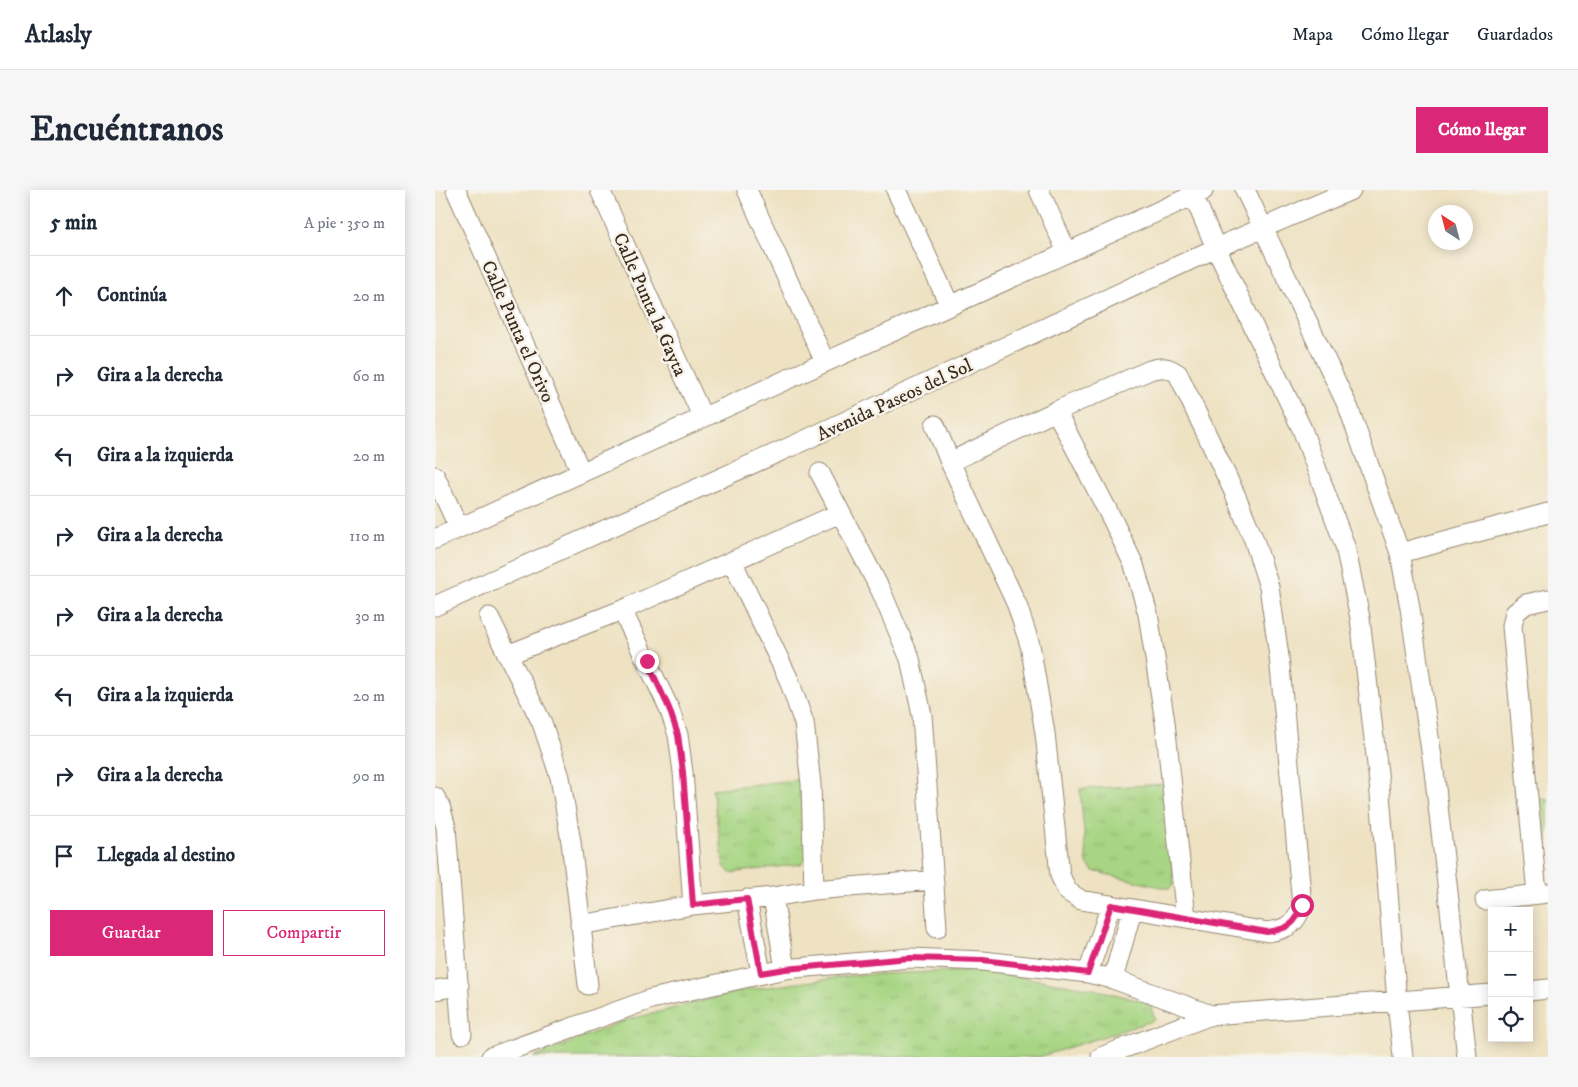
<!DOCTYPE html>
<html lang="es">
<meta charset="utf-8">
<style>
body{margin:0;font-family:"IM FELL DW Pica",serif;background:#f6f6f7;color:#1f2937}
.controls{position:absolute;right:15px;bottom:15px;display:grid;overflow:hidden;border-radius:0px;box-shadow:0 2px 12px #0003}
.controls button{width:45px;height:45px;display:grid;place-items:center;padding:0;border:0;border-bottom:1px solid #e0e1e3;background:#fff;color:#1f2937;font:25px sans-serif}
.compass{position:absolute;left:993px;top:15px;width:45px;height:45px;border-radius:50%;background:#fff;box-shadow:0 2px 12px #0003;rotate:324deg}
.stop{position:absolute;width:15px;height:15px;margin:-11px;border:4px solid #db2777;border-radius:50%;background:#fff}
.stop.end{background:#db2777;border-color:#fff;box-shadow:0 1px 5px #0008}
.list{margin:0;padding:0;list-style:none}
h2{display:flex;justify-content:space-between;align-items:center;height:65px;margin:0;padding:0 20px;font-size:21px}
h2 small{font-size:16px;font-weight:400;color:#747a83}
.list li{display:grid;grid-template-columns:32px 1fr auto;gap:15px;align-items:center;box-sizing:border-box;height:80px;padding:0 20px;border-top:1px solid #e0e1e3}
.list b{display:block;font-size:19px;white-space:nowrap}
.list em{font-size:16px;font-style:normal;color:#747a83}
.actions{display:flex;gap:10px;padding:15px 20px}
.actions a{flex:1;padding:11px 0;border:1px solid #db2777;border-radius:0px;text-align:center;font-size:18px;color:#db2777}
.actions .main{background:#db2777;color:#fff}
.icon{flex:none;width:28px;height:28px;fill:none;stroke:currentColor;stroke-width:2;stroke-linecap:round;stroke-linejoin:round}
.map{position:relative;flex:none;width:1113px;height:867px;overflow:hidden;border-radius:0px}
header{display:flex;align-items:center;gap:30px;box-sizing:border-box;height:70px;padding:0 25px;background:#fff;border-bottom:1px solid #e0e1e3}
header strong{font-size:24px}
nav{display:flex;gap:28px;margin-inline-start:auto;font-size:18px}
.intro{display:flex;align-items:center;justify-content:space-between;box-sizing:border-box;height:120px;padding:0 30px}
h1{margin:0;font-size:35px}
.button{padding:12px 22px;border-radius:0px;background:#db2777;color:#fff;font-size:18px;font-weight:700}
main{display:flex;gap:30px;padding:0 30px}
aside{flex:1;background:#fff;border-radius:0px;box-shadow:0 2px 12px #0003}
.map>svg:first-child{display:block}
.park{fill:url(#park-tufts);stroke:#718050}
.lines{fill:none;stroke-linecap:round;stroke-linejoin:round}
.minor-casing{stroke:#948670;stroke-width:21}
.minor{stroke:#fff;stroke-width:19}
.route{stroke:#db2777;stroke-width:6}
.labels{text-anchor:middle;stroke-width:5;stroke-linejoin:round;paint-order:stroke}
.street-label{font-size:19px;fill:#3b2a1e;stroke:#f7f3e8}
</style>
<header>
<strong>Atlasly</strong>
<nav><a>Mapa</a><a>Cómo llegar</a><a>Guardados</a></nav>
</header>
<div class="intro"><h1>Encuéntranos</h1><a class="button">Cómo llegar</a></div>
<main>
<aside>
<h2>5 min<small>A pie · 350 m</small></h2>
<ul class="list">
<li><svg class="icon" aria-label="ahead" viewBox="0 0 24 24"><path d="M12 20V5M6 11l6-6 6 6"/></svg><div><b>Continúa</b></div><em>20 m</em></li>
<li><svg class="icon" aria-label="right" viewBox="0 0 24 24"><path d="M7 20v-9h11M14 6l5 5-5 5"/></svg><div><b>Gira a la derecha</b></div><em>60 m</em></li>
<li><svg class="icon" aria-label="left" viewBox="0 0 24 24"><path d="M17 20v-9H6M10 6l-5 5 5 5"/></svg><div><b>Gira a la izquierda</b></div><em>20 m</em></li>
<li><svg class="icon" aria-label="right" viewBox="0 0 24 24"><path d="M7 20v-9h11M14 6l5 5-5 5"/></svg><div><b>Gira a la derecha</b></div><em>110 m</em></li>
<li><svg class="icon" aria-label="right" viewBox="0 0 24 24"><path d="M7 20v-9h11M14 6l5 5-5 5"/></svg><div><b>Gira a la derecha</b></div><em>30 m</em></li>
<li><svg class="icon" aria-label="left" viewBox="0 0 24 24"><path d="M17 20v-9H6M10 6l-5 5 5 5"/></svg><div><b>Gira a la izquierda</b></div><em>20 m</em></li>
<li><svg class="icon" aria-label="right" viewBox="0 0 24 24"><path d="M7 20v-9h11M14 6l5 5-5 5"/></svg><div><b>Gira a la derecha</b></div><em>90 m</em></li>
<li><svg class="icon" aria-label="arrive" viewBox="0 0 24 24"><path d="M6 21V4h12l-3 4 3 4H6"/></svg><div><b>Llegada al destino</b></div></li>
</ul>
<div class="actions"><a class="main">Guardar</a><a>Compartir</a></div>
</aside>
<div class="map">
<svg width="1113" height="867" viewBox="0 0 1113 867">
<defs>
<pattern id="park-tufts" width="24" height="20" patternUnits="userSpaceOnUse" patternTransform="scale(1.25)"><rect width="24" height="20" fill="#a7d583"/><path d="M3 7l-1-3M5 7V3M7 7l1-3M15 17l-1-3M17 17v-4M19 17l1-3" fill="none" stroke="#91b771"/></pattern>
</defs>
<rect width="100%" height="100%" fill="#f7f3e8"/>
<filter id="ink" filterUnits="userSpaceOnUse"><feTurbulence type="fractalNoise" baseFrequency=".02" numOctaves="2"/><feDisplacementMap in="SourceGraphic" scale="10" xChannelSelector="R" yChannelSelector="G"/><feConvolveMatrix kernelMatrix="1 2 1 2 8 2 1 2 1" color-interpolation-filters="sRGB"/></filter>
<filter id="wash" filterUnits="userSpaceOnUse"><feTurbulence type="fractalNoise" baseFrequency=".0096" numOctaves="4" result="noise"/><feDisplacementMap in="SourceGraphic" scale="20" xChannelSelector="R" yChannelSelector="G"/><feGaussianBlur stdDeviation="1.12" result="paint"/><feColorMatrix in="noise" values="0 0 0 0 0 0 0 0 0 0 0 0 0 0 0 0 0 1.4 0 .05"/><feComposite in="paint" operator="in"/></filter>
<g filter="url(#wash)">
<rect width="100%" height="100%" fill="#eee2c3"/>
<!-- park -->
<path class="park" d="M368,589L373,666L366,674L295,683L289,676L277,599Z
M731,594L739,695L734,699L658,681L652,674L645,599Z
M1113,608V681L1110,677L1102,610Z
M543,780L659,799L715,813L720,830L604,867H99L188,831L311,800L422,785Z"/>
</g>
<g filter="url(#ink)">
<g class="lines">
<defs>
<path id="minor" d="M21,0L146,282
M165,0L268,228
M312,0L390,172
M461,0L515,116
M604,0L632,62
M756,0L781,58L867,239L910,356L925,428L944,592L962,812L968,867
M810,0L914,219L965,363L975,418L999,581L1032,867
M621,221L678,331L699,375L713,424L730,532L751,728
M500,235L515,272L582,415L595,455L610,543L625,685L632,701L646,710L833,742C852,739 861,735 867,715L844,466L834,397L819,350L800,304L743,184C732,176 728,177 715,180L621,221L515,272
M385,283L446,401L475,469L487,525L502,738
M0,286L24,338
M0,349L768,1
M965,363L1113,323
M297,371L354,490L369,533L376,594L379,700
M0,416L366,252L781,58L916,0
M187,420L234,518L243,545L248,582L258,715
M54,427L107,533L125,587L136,652L153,795
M72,465L187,420L405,323
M0,607L5,616L11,637L27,844
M1102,704L1077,436L1080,423L1091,414L1113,409
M338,707L350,779
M312,709L326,783
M1050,710L1113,703
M145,735L258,715L338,707L379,700L498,690
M653,783L676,715
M678,789L697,720
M0,800L24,796
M1094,801L1113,799
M56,867L216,809L350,779L475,768L548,771L653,783L678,789L776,825
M666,867L776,825L1057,804"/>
</defs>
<!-- minor casing -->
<use href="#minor" class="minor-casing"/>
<!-- minor -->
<use href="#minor" class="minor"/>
</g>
</g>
<g class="lines" filter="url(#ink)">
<!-- route -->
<path class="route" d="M212,471L234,518L243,545L248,582L258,715L312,709L326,783L350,779L475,768L548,770L653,783L676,715L832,742C852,739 861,735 867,715"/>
</g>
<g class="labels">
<!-- street labels -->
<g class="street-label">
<text transform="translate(216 114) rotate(66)" y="7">Calle Punta la Gayta</text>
<text transform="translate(84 141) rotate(66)" y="7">Calle Punta el Orivo</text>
<text transform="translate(459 209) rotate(-25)" y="7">Avenida Paseos del Sol</text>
</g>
</g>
</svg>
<div class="controls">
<button>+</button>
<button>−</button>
<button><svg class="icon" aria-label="locate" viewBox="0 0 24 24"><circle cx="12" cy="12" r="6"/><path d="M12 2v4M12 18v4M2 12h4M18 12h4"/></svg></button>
</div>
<svg class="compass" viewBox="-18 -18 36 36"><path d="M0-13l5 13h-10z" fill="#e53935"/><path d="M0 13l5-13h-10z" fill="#747a83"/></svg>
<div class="stop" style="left:867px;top:715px"></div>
<div class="stop end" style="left:212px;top:471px"></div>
</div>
</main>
